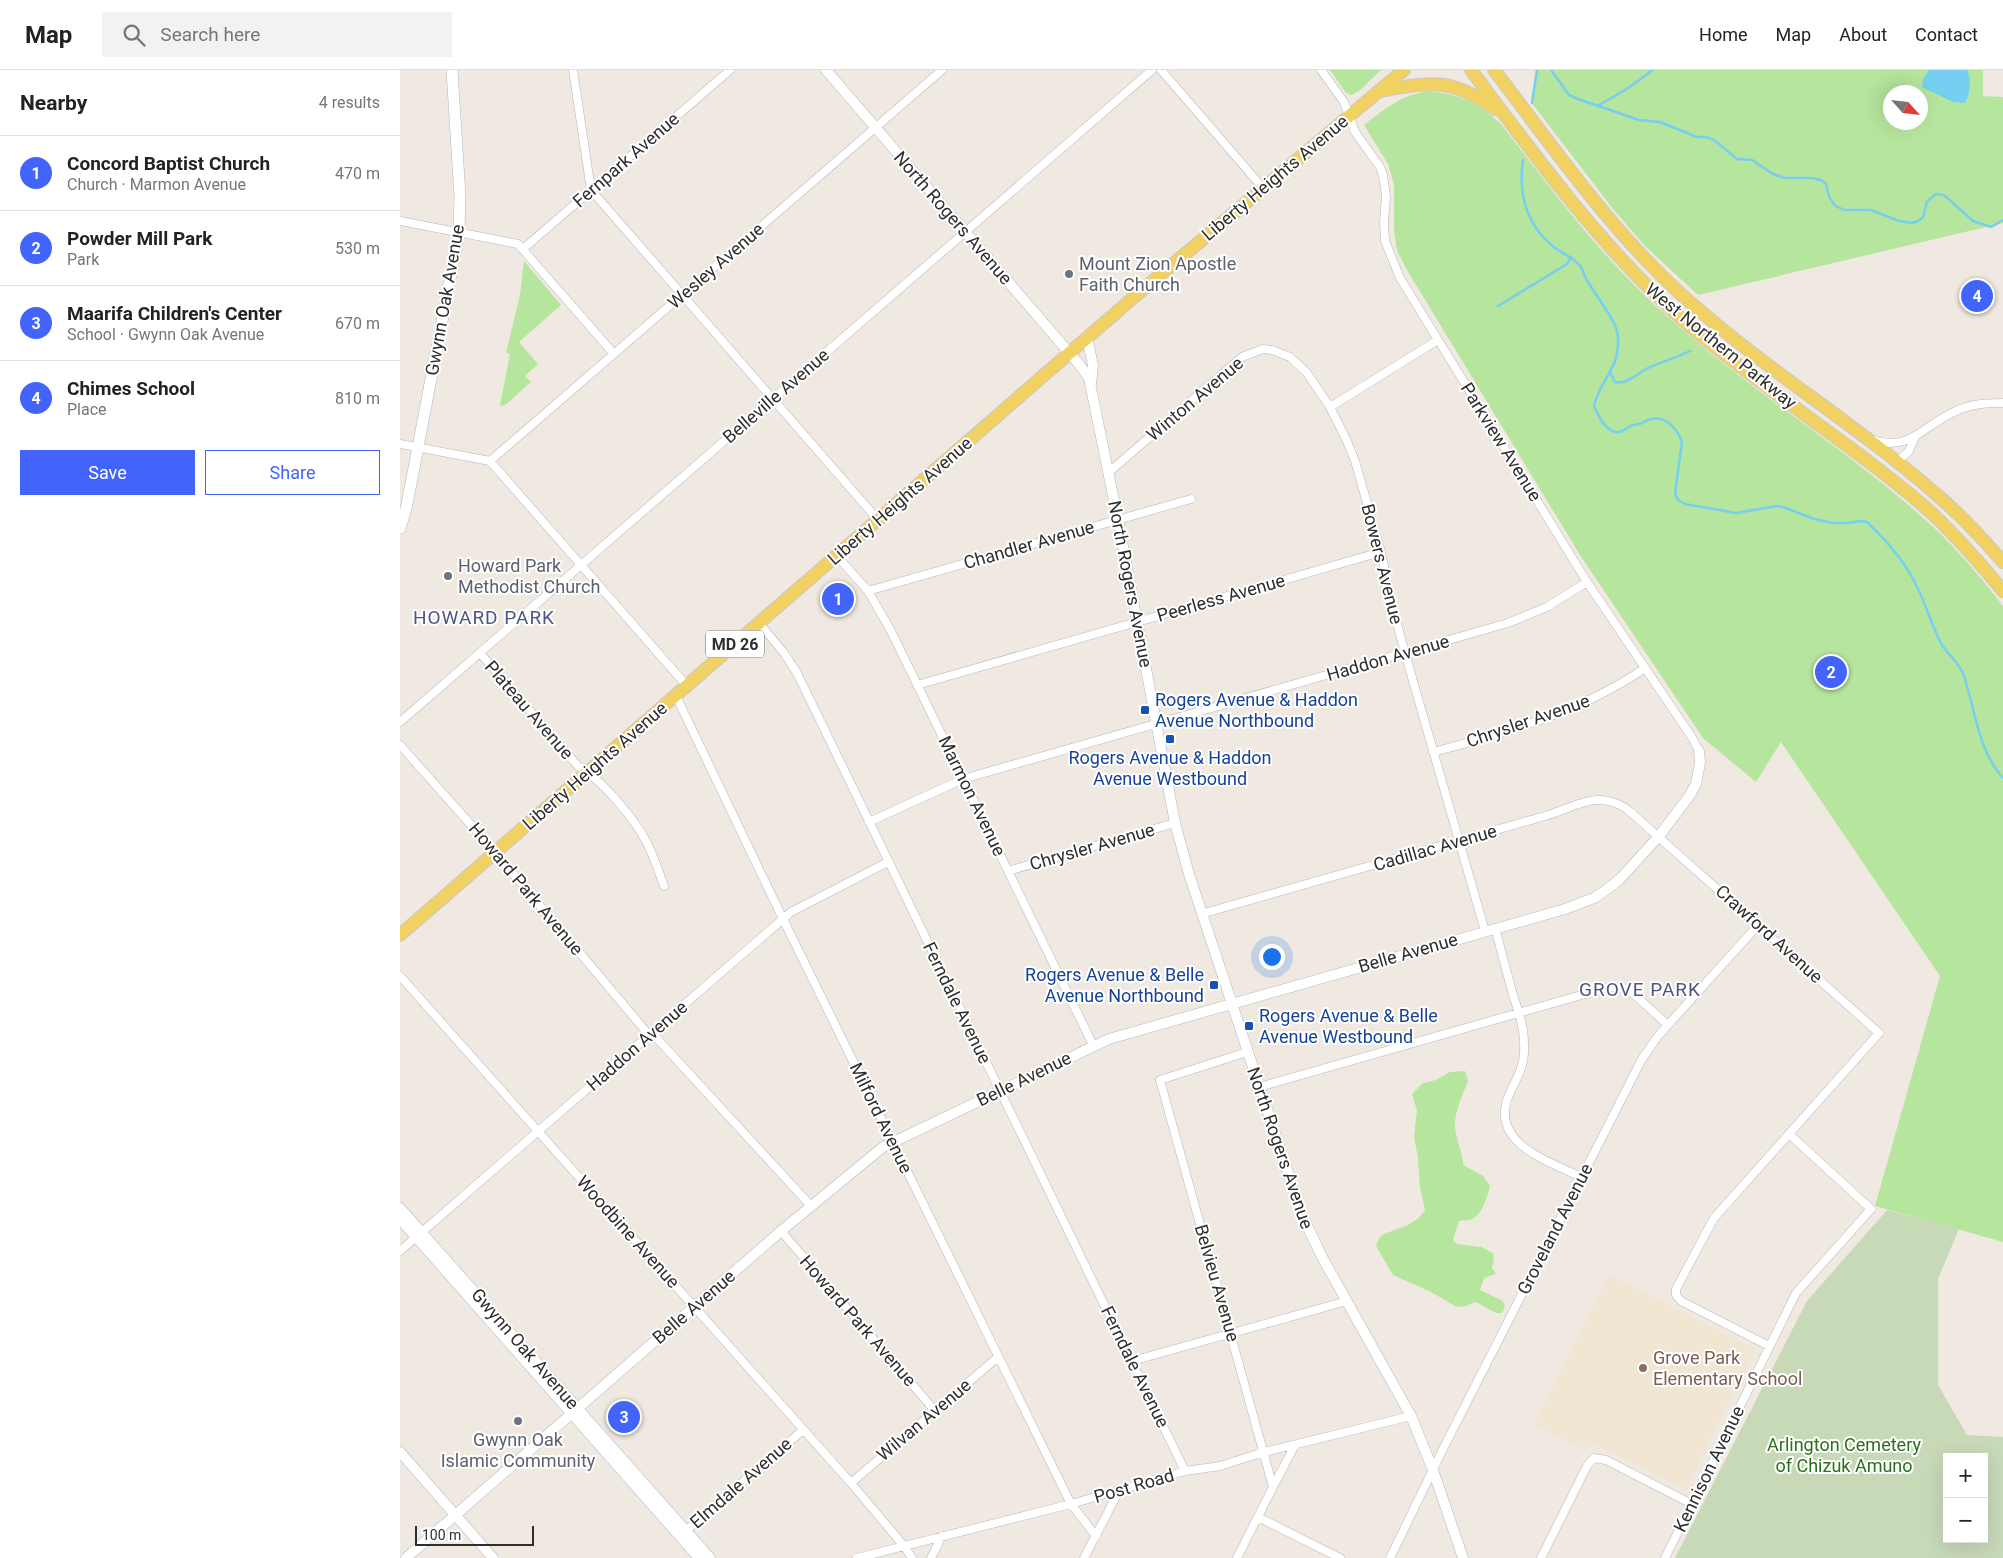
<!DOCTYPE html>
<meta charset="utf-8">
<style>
body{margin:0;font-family:Roboto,sans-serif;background:#f2f2f2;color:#222}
.controls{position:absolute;right:15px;bottom:15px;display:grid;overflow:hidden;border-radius:0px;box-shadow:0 5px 20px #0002}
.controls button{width:45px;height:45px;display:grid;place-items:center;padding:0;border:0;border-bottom:1px solid #e0e0e0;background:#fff;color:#222;font:25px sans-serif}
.compass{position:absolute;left:1483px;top:15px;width:45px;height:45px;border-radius:50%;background:#fff;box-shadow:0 5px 20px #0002;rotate:117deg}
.scale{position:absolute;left:15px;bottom:12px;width:119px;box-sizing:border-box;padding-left:5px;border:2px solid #2e2e2e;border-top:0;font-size:14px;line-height:18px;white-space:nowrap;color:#2e2e2e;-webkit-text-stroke:4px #fff;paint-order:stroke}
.you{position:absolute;left:871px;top:886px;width:18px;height:18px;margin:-12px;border:4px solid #fff;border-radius:50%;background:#1a73e8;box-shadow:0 0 0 8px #1a73e833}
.badge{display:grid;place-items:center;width:32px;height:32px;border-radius:50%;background:#4264fb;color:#fff;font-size:16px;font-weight:700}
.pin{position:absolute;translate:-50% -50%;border:2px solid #fff;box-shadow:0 1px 5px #0006}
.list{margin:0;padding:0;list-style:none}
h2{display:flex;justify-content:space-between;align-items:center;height:65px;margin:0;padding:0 20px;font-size:21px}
h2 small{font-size:16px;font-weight:400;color:#767676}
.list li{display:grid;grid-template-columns:32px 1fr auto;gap:15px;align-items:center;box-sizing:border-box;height:75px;padding:0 20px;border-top:1px solid #e0e0e0}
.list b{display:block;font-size:19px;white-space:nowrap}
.list p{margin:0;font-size:16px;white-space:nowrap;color:#767676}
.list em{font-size:16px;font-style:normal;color:#767676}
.actions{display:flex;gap:10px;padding:15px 20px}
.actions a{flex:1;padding:11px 0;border:1px solid #4264fb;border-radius:0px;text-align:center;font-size:18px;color:#4264fb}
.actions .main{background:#4264fb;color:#fff}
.icon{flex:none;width:28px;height:28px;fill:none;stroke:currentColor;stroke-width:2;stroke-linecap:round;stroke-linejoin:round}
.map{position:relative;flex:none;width:1603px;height:1488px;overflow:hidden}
header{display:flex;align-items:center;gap:30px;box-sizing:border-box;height:70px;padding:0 25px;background:#fff;border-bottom:1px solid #e0e0e0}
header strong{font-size:24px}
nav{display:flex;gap:28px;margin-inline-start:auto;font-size:18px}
.search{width:350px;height:45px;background:#f2f2f2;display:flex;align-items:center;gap:12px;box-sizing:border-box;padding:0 18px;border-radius:0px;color:#767676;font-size:19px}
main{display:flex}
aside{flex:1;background:#fff}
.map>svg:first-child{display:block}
.education{fill:#f0e6d1}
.green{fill:#b6e59e;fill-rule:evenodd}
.cemetery{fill:#c8d9b8;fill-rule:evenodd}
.water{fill:#75cff0}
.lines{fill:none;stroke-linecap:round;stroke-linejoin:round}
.stream{stroke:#75cff0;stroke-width:2.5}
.minor-casing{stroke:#b4b7c1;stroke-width:9}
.tertiary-casing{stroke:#b4b7c1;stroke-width:11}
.secondary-casing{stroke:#b4b7c1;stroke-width:12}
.primary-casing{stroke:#c9c9c9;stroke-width:14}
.minor{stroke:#fff;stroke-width:8}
.tertiary{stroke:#fff;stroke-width:10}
.secondary{stroke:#fff;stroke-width:11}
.primary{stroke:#f2d163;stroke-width:12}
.worship-dot{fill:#6b7280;stroke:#fff;stroke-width:2}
.transit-dot{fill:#1a4fb4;stroke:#fff;stroke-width:2}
.education-dot{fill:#8d6e63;stroke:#fff;stroke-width:2}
.labels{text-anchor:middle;stroke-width:4;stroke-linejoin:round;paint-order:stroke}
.shield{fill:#fff;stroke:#6d6d6d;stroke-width:1}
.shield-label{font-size:16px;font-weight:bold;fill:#2e2e2e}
.street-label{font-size:18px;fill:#2e2e2e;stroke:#fff}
.worship-label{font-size:18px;fill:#5b616d;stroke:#fff;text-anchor:start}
.transit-label{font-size:18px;fill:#164399;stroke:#fff;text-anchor:start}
.education-label{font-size:18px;fill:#785e54;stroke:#fff;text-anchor:start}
.park-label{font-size:18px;fill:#2c6e1b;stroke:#fff}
.neighbourhood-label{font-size:19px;letter-spacing:1px;fill:#4d5680;stroke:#fff}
</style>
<header>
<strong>Map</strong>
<div class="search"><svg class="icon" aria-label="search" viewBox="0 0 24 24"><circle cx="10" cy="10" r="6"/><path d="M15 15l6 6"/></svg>Search here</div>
<nav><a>Home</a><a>Map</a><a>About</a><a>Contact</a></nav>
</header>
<main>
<aside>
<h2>Nearby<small>4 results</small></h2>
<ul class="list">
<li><span class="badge">1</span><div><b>Concord Baptist Church</b><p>Church · Marmon Avenue</p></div><em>470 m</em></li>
<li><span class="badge">2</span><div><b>Powder Mill Park</b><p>Park</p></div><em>530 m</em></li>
<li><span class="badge">3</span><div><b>Maarifa Children's Center</b><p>School · Gwynn Oak Avenue</p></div><em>670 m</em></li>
<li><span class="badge">4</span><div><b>Chimes School</b><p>Place</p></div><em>810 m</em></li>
</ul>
<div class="actions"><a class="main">Save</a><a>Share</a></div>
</aside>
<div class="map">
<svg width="1603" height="1488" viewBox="0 0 1603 1488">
<rect width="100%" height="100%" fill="#efe9e1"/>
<!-- education -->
<path class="education" d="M1210,1206L1355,1279L1286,1420L1192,1373L1185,1380L1134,1354Z"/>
<!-- green -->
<path class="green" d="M930,0H981L959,21L951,25L946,23Z
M1136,0H1583V26L1603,27V153L1298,225L1246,177L1213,139L1131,32ZM1490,22H1520V52H1490Z
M1029,21C1059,24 1079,33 1101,54C1155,124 1207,195 1275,253C1356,325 1450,381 1530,454C1557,479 1581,507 1603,536V1172L1475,1136L1540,906L1381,672L1356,712L1303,668L1180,485L1007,200L997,181L994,160V114L988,94L964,55C986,38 1001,25 1029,21Z
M124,191L161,235L119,272L138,294L125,306L131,312L104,336L100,335L110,284L106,283L120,225Z
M1065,1001L1068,1011C1063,1024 1056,1038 1055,1052C1054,1067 1063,1081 1063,1095L1083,1106L1090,1116C1088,1125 1082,1145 1072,1149C1069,1151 1063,1150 1059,1151L1053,1170L1057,1174L1081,1177L1093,1183L1094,1189L1092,1198L1096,1204L1084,1208L1080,1220L1103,1231L1105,1237L1102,1243H1096L1076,1232L1062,1237L1055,1236L1031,1222L993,1205L976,1176L979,1168L984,1164L1008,1155L1019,1148L1025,1140L1020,1117L1018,1088L1014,1067L1017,1041L1012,1024L1023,1013L1036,1010L1050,1002Z"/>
<!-- cemetery -->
<path class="cemetery" d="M1487,1140L1559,1159L1538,1209V1315L1567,1365L1603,1367V1488H1275L1407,1231ZM1547,1387H1584V1469H1547Z"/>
<!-- water -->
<path class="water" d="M1529,0H1567C1572,10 1570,24 1565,33L1553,32L1522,17L1523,9Z"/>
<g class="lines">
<!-- stream -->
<path class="stream" d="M1151,0L1169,25L1178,29L1239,50L1260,52L1297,67H1306L1314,70L1337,89L1352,90L1373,104L1385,108H1412L1421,110L1426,114L1429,126L1434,135L1444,140H1471L1499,151L1512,153L1518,151L1523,147L1527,132L1531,128L1536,124L1544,125L1573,151L1591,157L1603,150
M1132,33L1137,0
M1197,36C1217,25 1235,15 1252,0
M1123,90C1118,125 1126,155 1155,178C1163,184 1173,187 1180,196C1183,199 1184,205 1186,209C1191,217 1196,224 1201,232C1208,243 1218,255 1218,269C1220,298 1200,310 1194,336C1198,345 1204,359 1215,362C1221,364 1225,359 1229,357C1233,354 1236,355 1240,354C1244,352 1247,350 1251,349C1266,345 1278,360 1282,372L1275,424L1278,430L1285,434L1336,443L1377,436L1386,438L1414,449L1433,453H1449L1460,451L1467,452C1487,471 1507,494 1518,519C1527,537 1532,557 1542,575C1549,586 1560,593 1564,606C1575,640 1578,680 1603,708
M1098,236L1167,194L1171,187
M1211,304L1215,312C1227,315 1238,303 1248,298C1262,292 1276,288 1290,281"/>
<defs>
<path id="minor" d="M173,0L191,120L478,450
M761,0L863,118
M921,0L944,32L955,62L980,97L983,105L986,127L984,152L985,171L1000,208L1187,512L1293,669L1299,681
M0,151L118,174L214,284
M123,179L330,0
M930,337L1038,270
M1473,370C1510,382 1524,355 1554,342C1569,334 1586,333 1603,333
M0,374L90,391L287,616
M90,391L542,0
M1497,392L1509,381L1515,367
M708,403L842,287L863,279L872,280L890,287L907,303L930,337L947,371L955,391L981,482L991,532L1005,583L1085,861
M437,486L468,521L490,559L693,975
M468,521L791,429
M359,553L384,583L397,603L785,1401
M80,583L178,696C201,709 235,749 247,773C254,787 259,802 264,816
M517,615L981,482
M276,626L383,849L671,1434L696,1466
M0,652L752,0
M0,675L95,782L249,965
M1033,682C1108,662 1181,642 1245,598
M469,752L563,709L1108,553L1147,537L1187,512
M608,801L775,753
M801,844L1145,746C1176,737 1197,719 1227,739L1479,963L1314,1148L1276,1219V1225L1281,1231L1369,1276
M1095,858C1101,880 1107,902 1113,925C1118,940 1124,956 1124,973C1126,998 1115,1009 1107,1030C1093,1075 1151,1092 1181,1107
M0,906L451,1413L504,1476L512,1488
M252,963L411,1136
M859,1017L1206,918L1216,917L1228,919L1268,955
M381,1161L535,1341
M0,1181L391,842L488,792
M732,1291L947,1231
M451,1413L598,1287
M873,1417L895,1375
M858,1447L940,1488
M282,1464L403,1360
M457,1488L671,1434L785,1401L820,1396L864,1382L1011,1346
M531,1488L542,1466
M684,1488L719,1421
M837,1488L873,1417L760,1010L847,982
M990,1488L1044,1377L1242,989L1258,966L1359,854
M1141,1488L1187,1396L1194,1388L1206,1390L1292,1434
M1265,1488L1396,1223L1471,1139L1389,1064"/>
<path id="tertiary" d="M426,0L678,293L689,308L718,450L775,753L789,804L902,1145L922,1187L1011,1346L1033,1400L1063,1488
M687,268L693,295L691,314
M0,1138L310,1488
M0,1149L299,1488
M0,1382L93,1488
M6,1488L381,1161L483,1077L709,969L1165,839L1194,828L1206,820L1220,809L1259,766L1290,725L1296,714L1300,693L1299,681"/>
<path id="secondary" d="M0,458L6,439L18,377L59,162L60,126L52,0"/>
<path id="primary" d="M1071,0C1139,91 1205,183 1292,258C1367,322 1452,374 1526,438C1554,463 1579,492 1603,521
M1094,0C1154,78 1210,160 1283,226C1363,298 1456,354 1537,425C1561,445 1582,468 1603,492
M980,21C1031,12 1051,7 1095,39
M0,865L734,227L1004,0"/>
</defs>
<!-- minor casing -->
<use href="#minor" class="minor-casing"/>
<!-- tertiary casing -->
<use href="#tertiary" class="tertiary-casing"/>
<!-- secondary casing -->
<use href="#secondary" class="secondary-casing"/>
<!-- primary casing -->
<use href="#primary" class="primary-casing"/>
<!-- minor -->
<use href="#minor" class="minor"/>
<!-- tertiary -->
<use href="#tertiary" class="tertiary"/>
<!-- secondary -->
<use href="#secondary" class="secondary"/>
<!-- primary -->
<use href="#primary" class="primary"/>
</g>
<!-- markers -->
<g class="worship-dot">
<circle cx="669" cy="204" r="5"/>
<circle cx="48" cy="506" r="5"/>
<circle cx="118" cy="1351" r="5"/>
</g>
<g class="transit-dot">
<rect x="740" y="635" width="10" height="10" rx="2.5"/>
<rect x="765" y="664" width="10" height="10" rx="2.5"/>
<rect x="809" y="910" width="10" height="10" rx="2.5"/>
<rect x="844" y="951" width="10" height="10" rx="2.5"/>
</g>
<circle class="education-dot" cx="1243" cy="1298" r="5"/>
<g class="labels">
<!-- shield labels -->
<rect class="shield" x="306" y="560.5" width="58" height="27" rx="4"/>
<g class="shield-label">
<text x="335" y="580">MD 26</text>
</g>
<!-- street labels -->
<g class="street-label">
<text transform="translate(226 90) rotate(-41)" y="6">Fernpark Avenue</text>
<text transform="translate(875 108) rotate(-40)" y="6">Liberty Heights Avenue</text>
<text transform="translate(553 148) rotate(49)" y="6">North Rogers Avenue</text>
<text transform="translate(316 196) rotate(-41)" y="6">Wesley Avenue</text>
<text transform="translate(45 230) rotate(-80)" y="6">Gwynn Oak Avenue</text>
<text transform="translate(1321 276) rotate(39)" y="6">West Northern Parkway</text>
<text transform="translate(376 326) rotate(-41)" y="6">Belleville Avenue</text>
<text transform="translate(795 329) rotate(-40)" y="6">Winton Avenue</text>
<text transform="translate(1101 372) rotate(58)" y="6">Parkview Avenue</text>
<text transform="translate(500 431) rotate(-41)" y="6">Liberty Heights Avenue</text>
<text transform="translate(629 475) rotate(-16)" y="6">Chandler Avenue</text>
<text transform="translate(982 494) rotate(76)" y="6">Bowers Avenue</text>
<text transform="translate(730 514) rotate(79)" y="6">North Rogers Avenue</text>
<text transform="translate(821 528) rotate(-16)" y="6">Peerless Avenue</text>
<text transform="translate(988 588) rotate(-16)" y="6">Haddon Avenue</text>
<text transform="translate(129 640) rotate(49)" y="6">Plateau Avenue</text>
<text transform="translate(1128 651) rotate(-19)" y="6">Chrysler Avenue</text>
<text transform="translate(195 696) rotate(-41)" y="6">Liberty Heights Avenue</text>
<text transform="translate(572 726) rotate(64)" y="6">Marmon Avenue</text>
<text transform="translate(692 777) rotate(-16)" y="6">Chrysler Avenue</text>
<text transform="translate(1035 778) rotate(-16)" y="6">Cadillac Avenue</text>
<text transform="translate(126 819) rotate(50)" y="6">Howard Park Avenue</text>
<text transform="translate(1369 864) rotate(42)" y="6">Crawford Avenue</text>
<text transform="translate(1008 883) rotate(-16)" y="6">Belle Avenue</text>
<text transform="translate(557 933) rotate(64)" y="6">Ferndale Avenue</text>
<text transform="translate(237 976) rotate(-41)" y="6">Haddon Avenue</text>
<text transform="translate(624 1009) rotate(-26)" y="6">Belle Avenue</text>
<text transform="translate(481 1048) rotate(64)" y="6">Milford Avenue</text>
<text transform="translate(880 1078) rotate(71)" y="6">North Rogers Avenue</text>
<text transform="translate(1155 1159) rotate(-63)" y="6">Groveland Avenue</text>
<text transform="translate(228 1162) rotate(48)" y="6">Woodbine Avenue</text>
<text transform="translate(817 1213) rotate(74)" y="6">Belvieu Avenue</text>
<text transform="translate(294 1237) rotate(-41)" y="6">Belle Avenue</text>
<text transform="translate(458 1251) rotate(49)" y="6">Howard Park Avenue</text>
<text transform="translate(125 1279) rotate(49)" y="6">Gwynn Oak Avenue</text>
<text transform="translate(735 1297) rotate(64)" y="6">Ferndale Avenue</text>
<text transform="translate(524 1350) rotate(-40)" y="6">Wilvan Avenue</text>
<text transform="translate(1309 1399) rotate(-64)" y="6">Kennison Avenue</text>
<text transform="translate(341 1413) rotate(-41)" y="6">Elmdale Avenue</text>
<text transform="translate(734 1416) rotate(-16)" y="6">Post Road</text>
</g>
<!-- worship labels -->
<g class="worship-label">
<text x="679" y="200">Mount Zion Apostle<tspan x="679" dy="21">Faith Church</tspan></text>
<text x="58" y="502">Howard Park<tspan x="58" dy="21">Methodist Church</tspan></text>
<text x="118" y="1376" text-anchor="middle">Gwynn Oak<tspan x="118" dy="21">Islamic Community</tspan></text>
</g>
<!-- transit labels -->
<g class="transit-label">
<text x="755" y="636">Rogers Avenue &amp; Haddon<tspan x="755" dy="21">Avenue Northbound</tspan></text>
<text x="770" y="694" text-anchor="middle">Rogers Avenue &amp; Haddon<tspan x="770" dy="21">Avenue Westbound</tspan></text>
<text x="804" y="911" text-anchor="end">Rogers Avenue &amp; Belle<tspan x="804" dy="21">Avenue Northbound</tspan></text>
<text x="859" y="952">Rogers Avenue &amp; Belle<tspan x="859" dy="21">Avenue Westbound</tspan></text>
</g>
<!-- education labels -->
<g class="education-label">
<text x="1253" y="1294">Grove Park<tspan x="1253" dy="21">Elementary School</tspan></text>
</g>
<!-- park labels -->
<g class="park-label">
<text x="1444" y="1381">Arlington Cemetery<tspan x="1444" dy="21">of Chizuk Amuno</tspan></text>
</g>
<!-- neighbourhood labels -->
<g class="neighbourhood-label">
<text x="84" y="554">HOWARD PARK</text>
<text x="1240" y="926">GROVE PARK</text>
</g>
</g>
</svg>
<div class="controls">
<button>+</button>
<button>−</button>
</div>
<svg class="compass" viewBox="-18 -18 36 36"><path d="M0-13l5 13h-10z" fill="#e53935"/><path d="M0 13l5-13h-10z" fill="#767676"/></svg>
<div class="scale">100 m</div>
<div class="you"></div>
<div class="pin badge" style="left:438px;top:529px">1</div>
<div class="pin badge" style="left:1431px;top:602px">2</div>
<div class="pin badge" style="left:224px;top:1347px">3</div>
<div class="pin badge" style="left:1577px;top:226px">4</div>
</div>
</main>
